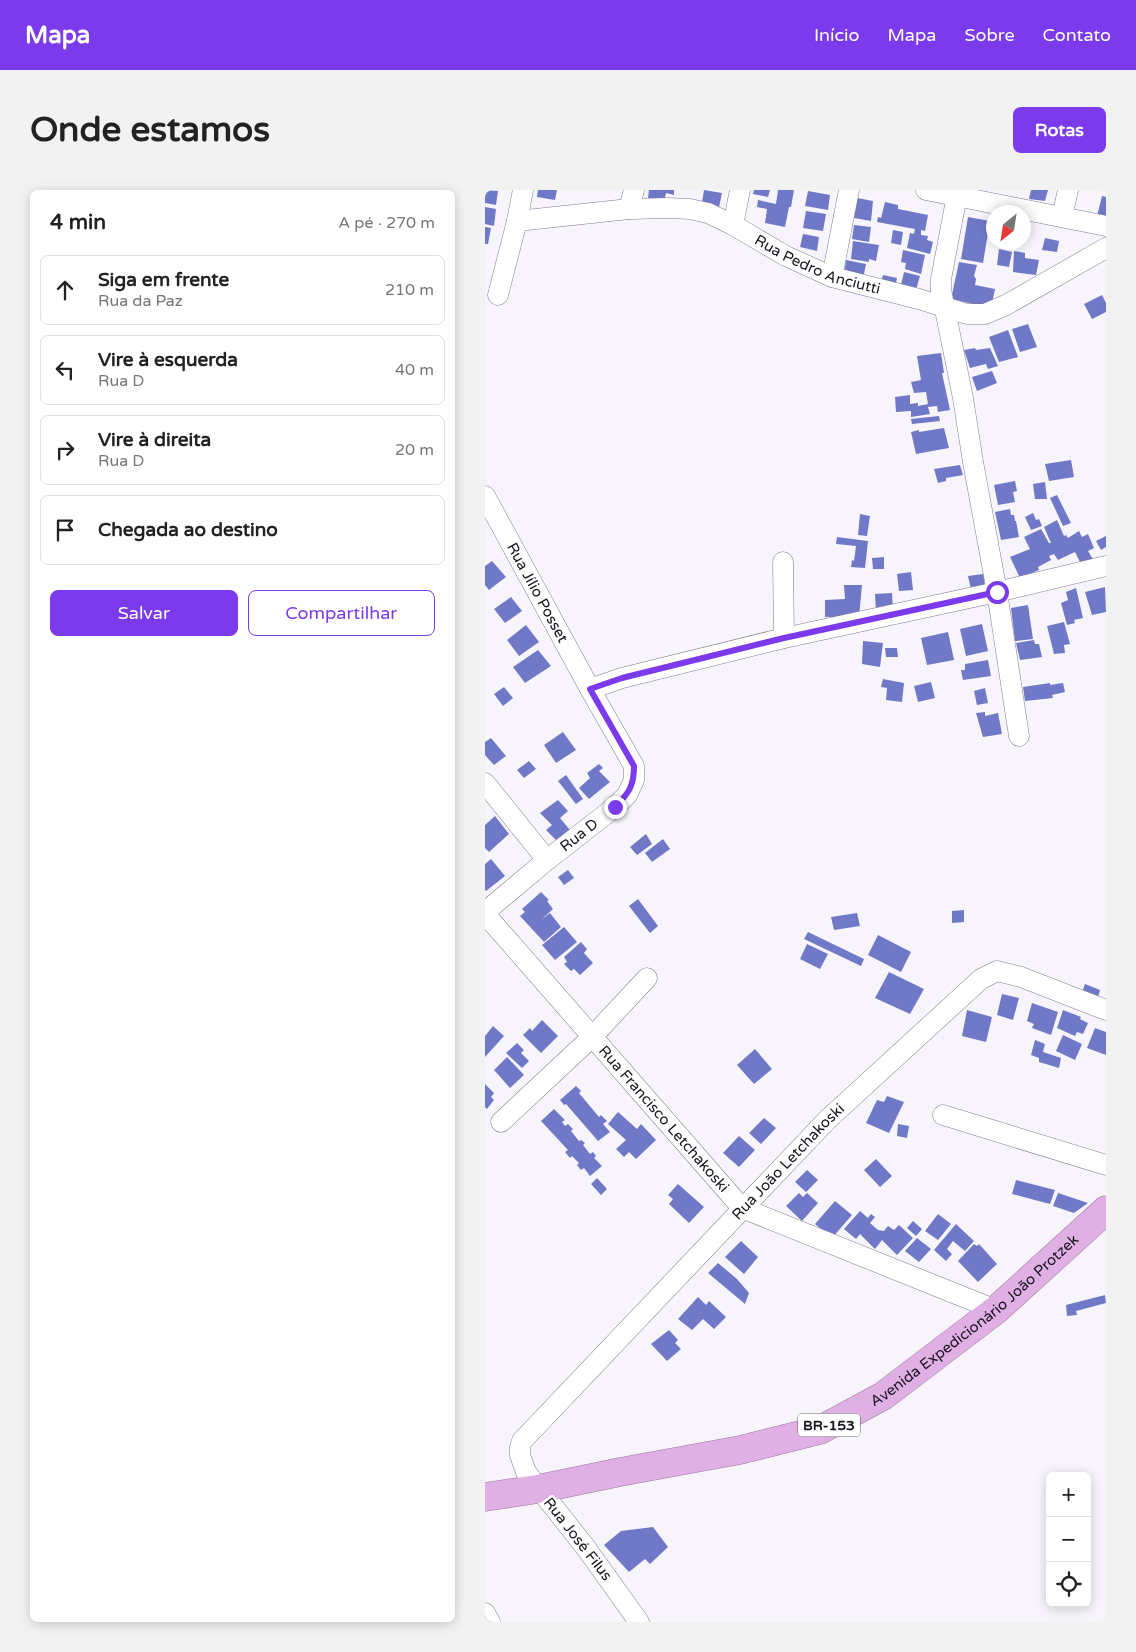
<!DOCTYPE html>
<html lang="pt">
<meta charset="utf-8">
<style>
body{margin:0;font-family:"Varela Round",sans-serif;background:#f2f2f2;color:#222}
.controls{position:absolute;right:15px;bottom:15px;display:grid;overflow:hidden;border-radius:8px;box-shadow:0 2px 12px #0003}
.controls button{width:45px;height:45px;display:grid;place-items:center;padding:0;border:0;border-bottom:1px solid #e0e0e0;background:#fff;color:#222;font:25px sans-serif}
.compass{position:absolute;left:501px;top:15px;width:45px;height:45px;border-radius:50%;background:#fff;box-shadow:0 2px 12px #0003;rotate:210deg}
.stop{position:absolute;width:15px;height:15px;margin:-11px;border:4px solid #7c3aed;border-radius:50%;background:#fff}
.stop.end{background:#7c3aed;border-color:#fff;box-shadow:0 1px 5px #0008}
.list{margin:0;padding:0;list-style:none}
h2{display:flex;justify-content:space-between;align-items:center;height:65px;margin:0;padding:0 20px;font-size:21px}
h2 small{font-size:16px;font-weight:400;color:#767676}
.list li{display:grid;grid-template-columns:32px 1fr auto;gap:15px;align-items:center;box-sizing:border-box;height:70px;margin:0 10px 10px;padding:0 10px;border:1px solid #e0e0e0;border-radius:8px}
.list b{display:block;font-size:19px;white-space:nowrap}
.list p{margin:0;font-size:16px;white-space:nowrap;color:#767676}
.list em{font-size:16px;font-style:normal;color:#767676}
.actions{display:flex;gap:10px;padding:15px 20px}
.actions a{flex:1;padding:11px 0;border:1px solid #7c3aed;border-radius:8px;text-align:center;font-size:18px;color:#7c3aed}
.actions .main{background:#7c3aed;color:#fff}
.icon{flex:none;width:28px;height:28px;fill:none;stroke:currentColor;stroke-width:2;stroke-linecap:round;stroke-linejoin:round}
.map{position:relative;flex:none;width:621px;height:1432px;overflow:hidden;border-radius:8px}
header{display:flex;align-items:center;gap:30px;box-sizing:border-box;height:70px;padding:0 25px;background:#7c3aed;color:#fff}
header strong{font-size:24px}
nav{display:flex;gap:28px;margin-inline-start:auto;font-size:18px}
.intro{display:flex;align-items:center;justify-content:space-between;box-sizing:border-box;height:120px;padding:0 30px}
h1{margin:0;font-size:35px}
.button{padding:12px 22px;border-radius:8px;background:#7c3aed;color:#fff;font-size:18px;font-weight:700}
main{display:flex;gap:30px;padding:0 30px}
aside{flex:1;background:#fff;border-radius:8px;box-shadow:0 2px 12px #0003}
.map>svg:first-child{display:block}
.building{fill:#6f79c7}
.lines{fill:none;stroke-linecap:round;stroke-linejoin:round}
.minor-casing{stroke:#827995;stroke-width:21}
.highway-casing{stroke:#9a799f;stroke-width:29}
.minor{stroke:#fff;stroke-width:20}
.highway{stroke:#e0afe4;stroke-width:28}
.route{stroke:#7c3aed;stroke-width:6}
.labels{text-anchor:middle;stroke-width:5;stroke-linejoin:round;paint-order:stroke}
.shield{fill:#fff;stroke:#5d5b62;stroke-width:1}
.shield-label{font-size:14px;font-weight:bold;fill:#18151f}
.street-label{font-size:15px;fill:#18151f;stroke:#fff}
</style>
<header>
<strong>Mapa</strong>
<nav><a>Início</a><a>Mapa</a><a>Sobre</a><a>Contato</a></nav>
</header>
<div class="intro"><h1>Onde estamos</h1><a class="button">Rotas</a></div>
<main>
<aside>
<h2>4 min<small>A pé · 270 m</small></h2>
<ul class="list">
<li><svg class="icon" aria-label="ahead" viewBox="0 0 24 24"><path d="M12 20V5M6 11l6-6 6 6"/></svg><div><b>Siga em frente</b><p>Rua da Paz</p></div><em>210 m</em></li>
<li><svg class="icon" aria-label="left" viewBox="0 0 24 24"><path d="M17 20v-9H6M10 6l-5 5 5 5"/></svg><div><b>Vire à esquerda</b><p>Rua D</p></div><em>40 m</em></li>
<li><svg class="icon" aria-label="right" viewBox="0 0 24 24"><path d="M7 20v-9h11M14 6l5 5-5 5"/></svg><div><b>Vire à direita</b><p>Rua D</p></div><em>20 m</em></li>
<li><svg class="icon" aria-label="arrive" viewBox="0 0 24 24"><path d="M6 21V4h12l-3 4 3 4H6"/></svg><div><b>Chegada ao destino</b></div></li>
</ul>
<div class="actions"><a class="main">Salvar</a><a>Compartilhar</a></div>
</aside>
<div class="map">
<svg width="621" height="1432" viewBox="0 0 621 1432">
<rect width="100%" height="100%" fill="#f7f5fb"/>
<!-- building -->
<path class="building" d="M0,0L13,1L11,15L0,13Z
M53,0H72L70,10L52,7Z
M164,0H189V5L181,3L179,12L163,8Z
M219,0L237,3L233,22L216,19Z
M269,0H285L283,7L268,4Z
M293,0H309L306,17H304L300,37L280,33L282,19L272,17L273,10L291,14Z
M546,0H563L560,11L544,9Z
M323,1L345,5L343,20L320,16Z
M617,6L621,7V27L612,26Z
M372,8L388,11L386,31L369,28Z
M400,12L413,15V19L443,25L440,41L436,40V45L443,46L442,50L448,52L445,64L422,58L425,43L429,44L430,39L392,32L393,27L396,28Z
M0,17L11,19L9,36L0,34Z
M321,21L341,24L338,41L318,38Z
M483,27L505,31L498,73L476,69Z
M369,35L386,37L384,52L367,49Z
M0,37L6,38L3,54H0Z
M408,40L418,42L416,55L406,53Z
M318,44L334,47L332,61L315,57Z
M560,48L574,51L572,62L557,60Z
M368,51L394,55L391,71L384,69V72L366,69Z
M514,52H530L529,59L513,57Z
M514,59L527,62L524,77L512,75Z
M418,60L440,65L436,84L420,79L421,73L416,72Z
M529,61L540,63V68L554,70L551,85L528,82Z
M361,70L381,74L378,89L359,86Z
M474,72L492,75L489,86L491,89L490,95L510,99L506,118L466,109Z
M419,82L435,86L430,103L415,99Z
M398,85L412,88L410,99L395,96Z
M617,105L621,113V122L607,129L599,114Z
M543,134L552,157L535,162L527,139Z
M523,140L533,167L514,172L504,147Z
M490,158L491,160L505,158L513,176L503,179L501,174L485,178L479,160Z
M456,163L459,183H457L465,220L453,222L452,216L443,217L445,224L426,227V221L411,222L410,207L425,205V214L433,213V216L443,214L441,202L429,203L426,192L436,190L432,166Z
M507,181L512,193L492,201L487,187Z
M454,226L455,231L427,234L426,229Z
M459,238L464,258L431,264L426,242L434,240V242Z
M586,270L589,287L564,291L560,274Z
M475,275L478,285L461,288V291L453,293L449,279Z
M530,291L532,301L528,302L530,312L513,315L509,295Z
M560,292L562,309H550L548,294Z
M572,305L586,333L578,336L565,308Z
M525,319L526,325H529L530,331H531L534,347L516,350L510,322Z
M548,323L551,330L554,329L557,336L546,340L540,327Z
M375,324L385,326L382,346L373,345Z
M572,330L579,346L581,345L583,348L594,341L597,347L603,344L609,358L603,361L609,371L597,376L590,362L573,370L569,364L564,366L566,370L553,377L554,380L535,388L525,367L545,359L539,347L556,339L564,353H566L559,337Z
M621,346V357L616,360L611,351Z
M352,347L383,351L380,378L366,377L367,370L369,371L371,356L351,354Z
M399,367V379H388L387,368Z
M7,371L21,387L4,400L0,395V376Z
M426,382L428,400L414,401L412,384Z
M498,384L501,401L487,404L483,386Z
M359,395H377L374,427H340V410L360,409Z
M620,397L621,422L607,425L600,402Z
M591,398L598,428L589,430L590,433L582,435L576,413L583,410L581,402Z
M407,403L408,420L391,421L390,404Z
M26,407L37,421L20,433L9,419Z
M543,415L548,449L530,451L526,418Z
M579,432L585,454L579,455L580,463L569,464L562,436Z
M497,434L503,461L481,466L475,439Z
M41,435L54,452L34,466L22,450Z
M463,442L469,470L442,475L436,448Z
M549,450L550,454H554L557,467L535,470L531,453Z
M378,451L398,453L395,477L377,474Z
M400,458H412L413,467H401Z
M53,460L66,476L40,493L28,477Z
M503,470L506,486L478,490L476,480H480V474Z
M398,489L419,493L417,512L401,510L402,498L396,497Z
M446,492L450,508L433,512L429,496Z
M565,493V495L578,493L580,502L567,505L568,508L540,511L538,497Z
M19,497L28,508L18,516L9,504Z
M500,498L503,513L492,515L489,501Z
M500,522V526L513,523L517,544L498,547L491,523Z
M78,542L91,560L71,573L59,555Z
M6,548L21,566L9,575L0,565V552Z
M44,571L51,579L39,588L32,580Z
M114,574L118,578L114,581L125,592L104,609L94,598L105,588L102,583Z
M81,585L98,609L91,614L73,591Z
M73,610L83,621L75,628L85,640L72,651L61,640L67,635L55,623Z
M10,626L24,644L4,662L0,658V635Z
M161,644L167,654L152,665L145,657Z
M178,649L185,659L167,672L160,663Z
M6,669L20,686L1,701L0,700V674Z
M83,680L89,688L79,695L73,687Z
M56,702L64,710L62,711L68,719L56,730L65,723L76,737L59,752L35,726L40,722L37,719Z
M153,709L173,736L165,743L144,716Z
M479,720V732L467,733V721Z
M372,723L375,736L349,740L346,727Z
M79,737L92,752L70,770L57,755Z
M323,742L379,769L376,776L319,749Z
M393,745L426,762L416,782L383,765Z
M96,752L102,759L99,763L108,773L95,785L89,779L86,781L79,774L82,772L79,767Z
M322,754L343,764L335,779L315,769Z
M404,782L439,799L425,824L390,808Z
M600,794L615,800L612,811L596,805Z
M517,804L534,808L528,830L512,825Z
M547,813L573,822L566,845L547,838L549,834L542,831Z
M482,820L507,827L501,852L477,846Z
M578,820L596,827L595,829L603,833L598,844L592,842L590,846L572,838Z
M57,830L73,846L56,863L38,845L45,838L47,841Z
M8,836L19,846L0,867V846Z
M610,838L621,842V865L602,858Z
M578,845L597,854L590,870L571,861Z
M550,850L560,854L558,862L576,868L574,878L554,872V868L546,865Z
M32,853L39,860L36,863L44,871L37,878L21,863Z
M270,859L287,879L269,894L252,875Z
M22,867L39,885L25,898L9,880Z
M0,894L9,903L6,907L9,910L2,919L0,917Z
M91,896L96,901L94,903L114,927L116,925L122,931L118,934L125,942L113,951L81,914L79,915L75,910Z
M402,906L419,912L404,943L381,933L392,910L399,912Z
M69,919L80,930L77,932L80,936L83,934L88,939L86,941L94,951L96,950L100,953L98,955L105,964L108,962L111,966L109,968L117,976L105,986L99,978L96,980L92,975L94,973L87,966L85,968L80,962L83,960L56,931Z
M133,922L152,939L156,934L171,950L151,969L144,962L139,967L131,959L141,950L123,934Z
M279,928L291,938L276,954L264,943Z
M413,934L424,936L422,948L412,946Z
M254,946L270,960L254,977L238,963Z
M391,969L407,986L395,997L379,980Z
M322,980L333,990L321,1002L310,992Z
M112,988L122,999L116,1005L106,994Z
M531,990L570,1000L565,1014L527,1004Z
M193,994L219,1017L204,1033L184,1014L188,1009L183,1005Z
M314,1003L318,1007L322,1003L333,1013L317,1031L301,1016Z
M573,1003L603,1013L589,1023L568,1016Z
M350,1011L367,1025L347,1048L330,1034Z
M375,1021L383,1028L386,1024L390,1027L385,1033L393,1040L399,1041L403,1036L409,1040L414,1035L428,1048L412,1065L397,1050L390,1059L375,1044L371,1049L359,1039Z
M453,1024L466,1034L453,1050L440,1041Z
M428,1031L437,1039L431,1046L422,1038Z
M471,1034L489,1051L480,1061L468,1051L462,1059L467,1064L461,1071L449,1060Z
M432,1048L446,1059L434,1072L420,1061Z
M256,1051L273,1067L259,1084L240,1067Z
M489,1054L492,1056L494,1054L512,1074L493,1092L473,1071Z
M233,1073L252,1089L264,1103L260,1114L223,1083Z
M620,1105L621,1113L591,1121L592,1125L582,1126L581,1115Z
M213,1107L221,1115L224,1111L241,1127L229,1139L218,1129L207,1140L193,1129Z
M184,1140L193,1150L190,1153L196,1159L182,1171L166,1154Z
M168,1337L183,1357L165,1374L160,1369L144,1382L119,1355L136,1341Z"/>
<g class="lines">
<defs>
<g id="minor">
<path d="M441,0L621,36"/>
<path d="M473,0L456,89V100L478,208L488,272L512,402L534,546"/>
<path d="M144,19L149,0"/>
<path d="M577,27L583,0"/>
<path id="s1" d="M32,31L144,19L183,18L205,19L223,23L248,35L301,66L347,87L434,109L482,124H500L521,115L621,58"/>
<path d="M248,35L255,0"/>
<path d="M347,87L364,0"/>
<path d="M13,105L32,31L38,0"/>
<path id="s2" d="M0,306L105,499L149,576V590L142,605L130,617L62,670L0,722"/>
<path d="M298,372L299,448"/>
<path d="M105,499L137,488L299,448L512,402L621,376"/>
<path d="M0,593L62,670"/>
<path id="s3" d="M0,724L257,1018L511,1120"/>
<path d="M458,925L621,975"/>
<path d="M16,932L107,847L162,788"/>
<path d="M0,1423L5,1432"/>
<path id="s4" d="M154,1432L101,1358L41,1282L35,1265V1257L37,1251L342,930L496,789L512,781L536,787L621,820"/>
</g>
<g id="highway">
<path id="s5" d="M0,1307L53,1299L135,1282L255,1260L335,1240L398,1206L511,1120L621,1020"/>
</g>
</defs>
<!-- minor casing -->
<use href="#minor" class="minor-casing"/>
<!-- highway casing -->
<use href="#highway" class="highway-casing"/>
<!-- minor -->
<use href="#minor" class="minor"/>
<!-- highway -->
<use href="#highway" class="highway"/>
</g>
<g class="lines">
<!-- route -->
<path class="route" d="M130,617C144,603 149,596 149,576L105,499L137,488L299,448L512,402"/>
</g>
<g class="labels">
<!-- shield labels -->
<rect class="shield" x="313" y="1223.5" width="62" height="23" rx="4"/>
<g class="shield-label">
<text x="344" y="1240">BR-153</text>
</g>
<!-- street labels -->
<g class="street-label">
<text dy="5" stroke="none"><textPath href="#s1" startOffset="314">Rua Pedro Anciutti</textPath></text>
<text dy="5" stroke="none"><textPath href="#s2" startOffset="110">Rua Jílio Posset</textPath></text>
<text transform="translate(94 645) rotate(-38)" y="5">Rua D</text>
<text dy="5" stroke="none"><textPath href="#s3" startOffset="272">Rua Francisco Letchakoski</textPath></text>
<text dy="5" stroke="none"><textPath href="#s4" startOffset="606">Rua João Letchakoski</textPath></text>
<text dy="5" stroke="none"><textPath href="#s5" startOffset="532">Avenida Expedicionário João Protzek</textPath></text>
<text transform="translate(93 1349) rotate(52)" y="5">Rua José Filus</text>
</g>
</g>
</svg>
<div class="controls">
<button>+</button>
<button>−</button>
<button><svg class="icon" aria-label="locate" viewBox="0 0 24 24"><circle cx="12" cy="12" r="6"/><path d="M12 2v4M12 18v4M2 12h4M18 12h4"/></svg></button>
</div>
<svg class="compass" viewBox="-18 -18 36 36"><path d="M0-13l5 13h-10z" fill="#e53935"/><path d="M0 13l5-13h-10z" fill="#767676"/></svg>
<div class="stop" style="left:512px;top:402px"></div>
<div class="stop end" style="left:130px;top:617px"></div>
</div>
</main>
